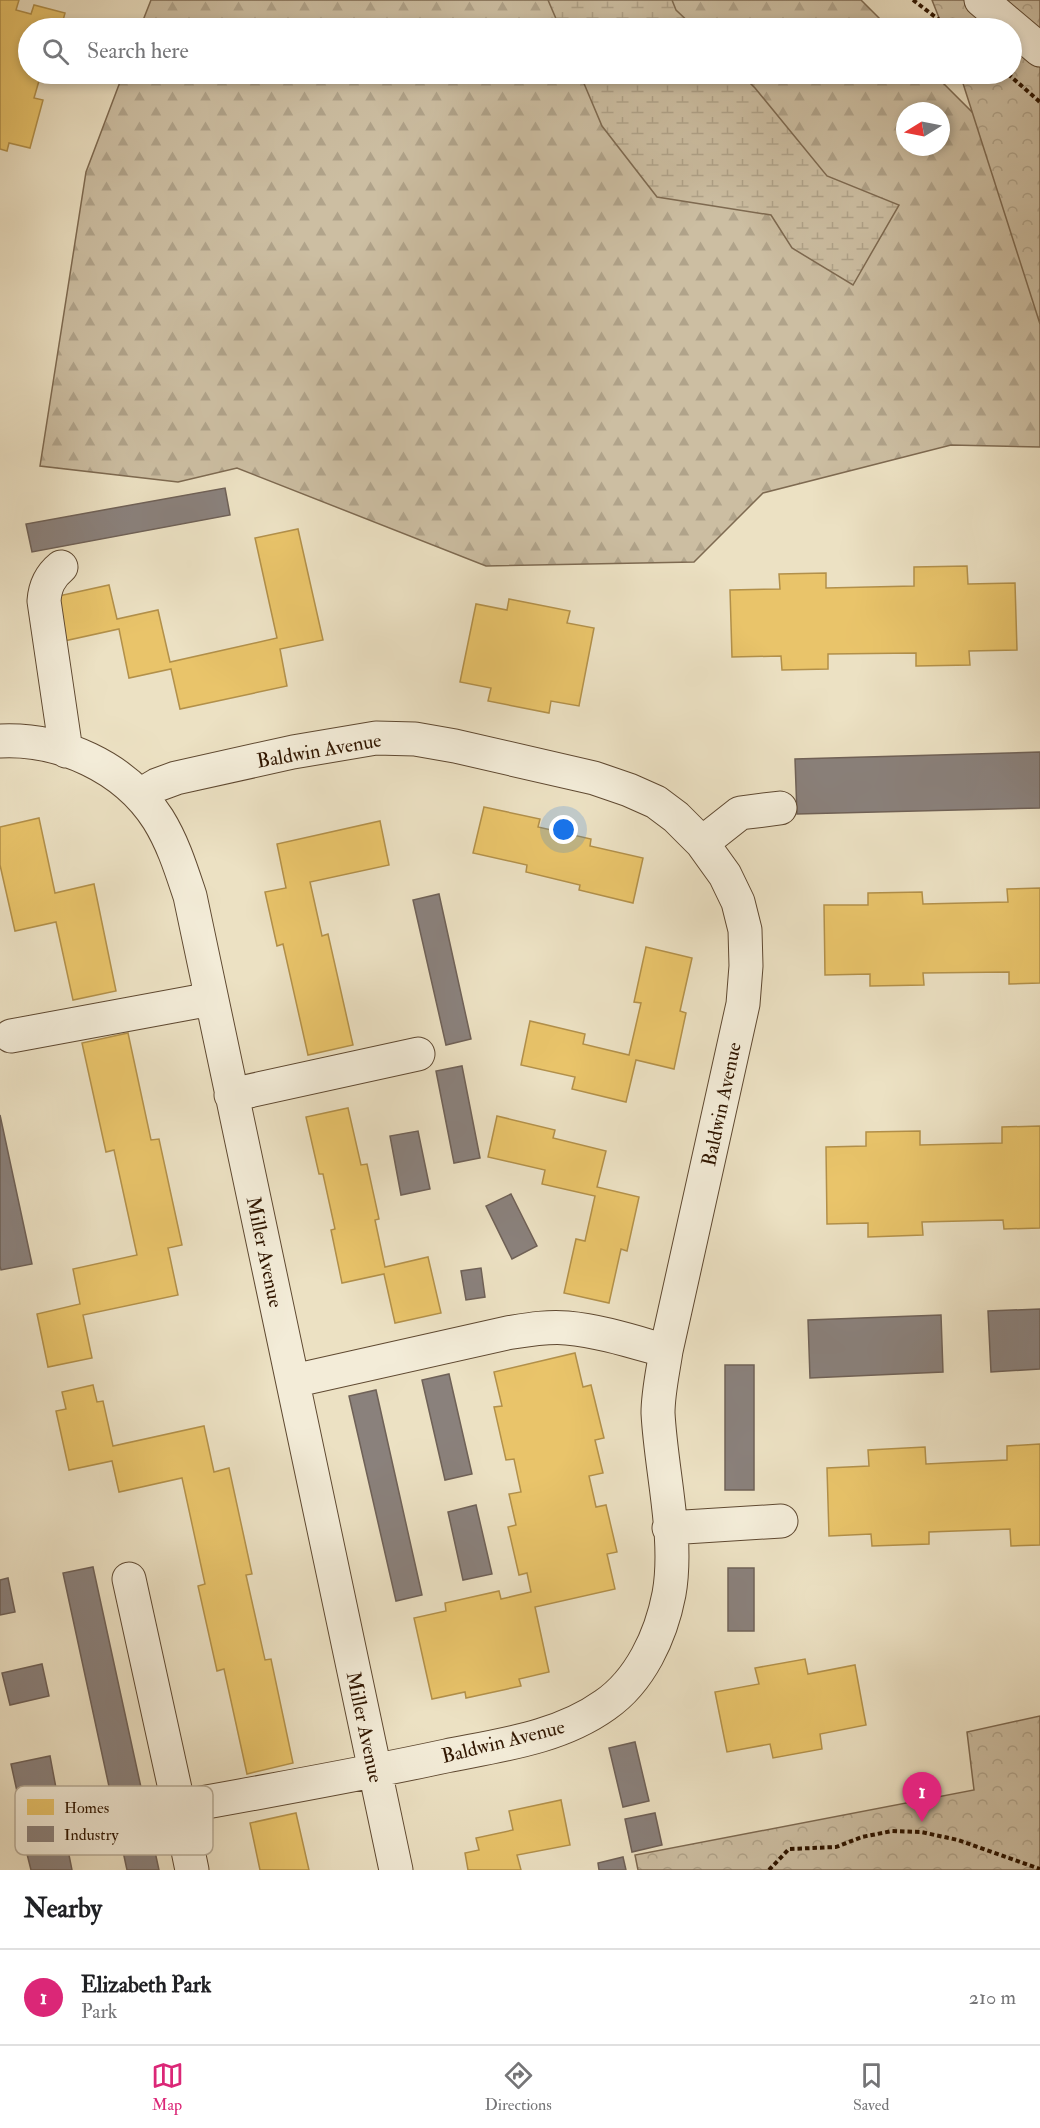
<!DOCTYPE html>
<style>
body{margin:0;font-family:"IM FELL Double Pica",serif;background:#f2f2f2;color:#202124}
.compass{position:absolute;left:896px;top:102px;width:54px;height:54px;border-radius:50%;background:#fff;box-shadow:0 3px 9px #0003;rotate:260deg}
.you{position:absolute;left:564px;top:830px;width:21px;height:21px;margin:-15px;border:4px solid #fff;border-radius:50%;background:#1a73e8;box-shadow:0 0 0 9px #1a73e833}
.badge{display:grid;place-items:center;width:39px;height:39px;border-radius:50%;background:#db2777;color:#fff;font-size:20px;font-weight:700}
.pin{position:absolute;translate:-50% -50px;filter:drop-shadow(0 2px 3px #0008)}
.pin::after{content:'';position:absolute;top:32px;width:21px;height:18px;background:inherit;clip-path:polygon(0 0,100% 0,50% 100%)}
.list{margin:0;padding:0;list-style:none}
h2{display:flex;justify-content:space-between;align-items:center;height:78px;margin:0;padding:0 24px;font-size:26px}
h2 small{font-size:20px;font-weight:400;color:#757577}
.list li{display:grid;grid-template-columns:39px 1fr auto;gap:18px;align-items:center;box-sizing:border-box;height:96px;padding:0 24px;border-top:2px solid #e0e0e0}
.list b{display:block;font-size:22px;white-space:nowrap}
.list p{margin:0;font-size:20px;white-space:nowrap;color:#757577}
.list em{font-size:20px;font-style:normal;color:#757577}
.icon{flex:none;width:33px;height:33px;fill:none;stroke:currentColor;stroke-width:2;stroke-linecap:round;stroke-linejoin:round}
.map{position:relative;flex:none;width:1040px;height:1870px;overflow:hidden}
.search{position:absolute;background:#fff;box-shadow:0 3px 9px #0003;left:18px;right:18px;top:18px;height:66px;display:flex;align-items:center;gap:15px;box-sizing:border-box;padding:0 21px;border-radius:33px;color:#757577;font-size:22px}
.sheet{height:174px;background:#fff}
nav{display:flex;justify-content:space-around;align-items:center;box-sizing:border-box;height:84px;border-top:2px solid #e0e0e0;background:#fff;font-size:16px;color:#757577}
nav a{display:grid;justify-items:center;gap:3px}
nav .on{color:#db2777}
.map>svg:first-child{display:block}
.forest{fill:url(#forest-firs);stroke:#7e6a51;stroke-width:1.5;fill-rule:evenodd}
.wetland{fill:url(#wetland-marsh);stroke:#7e6a51;stroke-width:1.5}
.park{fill:url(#park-crowns);stroke:#7e6a51;stroke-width:1.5}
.homes{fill:#e9c46a;stroke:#b2904a;stroke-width:1.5}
.industry{fill:#8a817c;stroke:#6f6157;stroke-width:1.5}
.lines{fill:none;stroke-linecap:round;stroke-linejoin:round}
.minor-casing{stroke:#5f4931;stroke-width:35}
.path{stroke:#301600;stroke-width:4;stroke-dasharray:4.5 3;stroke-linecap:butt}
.minor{stroke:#f3ecd8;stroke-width:33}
.labels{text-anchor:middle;stroke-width:6;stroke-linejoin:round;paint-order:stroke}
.street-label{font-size:20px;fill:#301600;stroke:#f3ecd8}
.key{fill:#f3ecd8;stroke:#b8ac97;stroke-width:1.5}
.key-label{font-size:16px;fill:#301600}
</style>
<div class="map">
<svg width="1040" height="1870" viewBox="0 0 1040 1870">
<defs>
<pattern id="forest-firs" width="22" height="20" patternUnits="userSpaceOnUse" patternTransform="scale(1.5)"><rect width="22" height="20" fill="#ccbea2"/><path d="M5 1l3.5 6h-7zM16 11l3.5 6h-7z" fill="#b0a38a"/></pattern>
<pattern id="wetland-marsh" width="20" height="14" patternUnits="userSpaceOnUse" patternTransform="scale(1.5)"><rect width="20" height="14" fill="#ccbea2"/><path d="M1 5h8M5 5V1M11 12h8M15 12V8" fill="none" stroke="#b0a38a"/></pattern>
<pattern id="park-crowns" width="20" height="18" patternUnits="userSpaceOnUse" patternTransform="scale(1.5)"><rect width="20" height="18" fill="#ccbea2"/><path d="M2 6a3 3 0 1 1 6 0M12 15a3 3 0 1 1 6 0" fill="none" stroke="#b0a38a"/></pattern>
</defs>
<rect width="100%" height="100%" fill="#ece1c3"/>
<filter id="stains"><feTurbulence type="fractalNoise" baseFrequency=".00333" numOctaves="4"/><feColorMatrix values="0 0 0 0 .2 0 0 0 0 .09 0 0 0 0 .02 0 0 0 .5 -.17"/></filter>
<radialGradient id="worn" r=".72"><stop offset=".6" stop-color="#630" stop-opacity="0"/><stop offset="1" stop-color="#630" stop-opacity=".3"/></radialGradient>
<!-- forest -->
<path class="forest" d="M151,0H861L889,28H140Z
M123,74H934L1005,145L1040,248V447L951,445L763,493L694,562L486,566L237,468L178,482L40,466L86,172ZM905,111H941V147H905Z"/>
<!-- wetland -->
<path class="wetland" d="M548,0H672L676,10L695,28H560Z
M580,74H741L755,88L827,176L899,205L853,285L792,248L771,215L657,197L602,126Z"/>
<!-- park -->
<path class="park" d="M932,0H1040V324L960,74H1012V28H943Z
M1040,1716V1870H638L635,1855L974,1790L967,1732Z"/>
<!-- homes -->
<path class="homes" d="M0,0H19L16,10L31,14L34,5L65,13L61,28H28V74H41L34,98L43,100L30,148L9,143L7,151L0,149Z
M298,529L323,640L280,649L287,686L180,709L171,669L129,678L119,629L64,641L54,597L109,585L117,619L158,610L170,662L277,638L255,538Z
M967,566L968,584L1015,583L1017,650L969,651L970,665L916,666V653L828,654V669L782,670L781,656L732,657L730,590L780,589L779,574L826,573V588L914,586V567Z
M509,599L570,611L567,623L594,628L579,706L551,701L549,713L488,701L491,688L460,682L476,604L507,610Z
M484,807L540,819L538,827L591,839L590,846L643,858L633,903L579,890L580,885L526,872L527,865L473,853Z
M39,818L55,893L94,884L116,991L73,1000L56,922L15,931L0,865V827Z
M380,821L389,865L310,882L322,936L328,934L353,1045L308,1055L283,944L277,946L265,892L286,888L277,844Z
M1040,888V983L1009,984V972L923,973L924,985L870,986V974L825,975L824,905H868V893L922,892L923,904L1008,902L1007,889Z
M646,947L692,958L680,1011L686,1013L674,1069L636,1060L626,1102L572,1089L575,1077L521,1065L530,1021L585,1034L583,1044L629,1055L641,1003L634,1002Z
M128,1033L151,1140L159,1139L182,1245L168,1248L178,1295L83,1315L92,1358L48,1367L37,1314L80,1304L73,1269L137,1255L114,1150L106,1152L82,1043Z
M348,1108L361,1165L367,1164L379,1219L375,1220L385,1267L428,1257L441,1313L395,1323L384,1274L342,1283L331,1230L335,1229L323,1174H319L306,1117Z
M497,1116L555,1130L553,1138L606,1151L597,1187L639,1197L627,1251L621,1249L609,1303L564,1293L576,1239L585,1241L595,1196L542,1184L545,1170L488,1157Z
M1040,1126V1228L1004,1229L1003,1220L922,1222L923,1235L868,1237V1223L827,1224L826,1147L866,1146V1132L920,1131V1145L1002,1143V1127Z
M575,1353L583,1387L591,1385L604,1438L595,1440L603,1473L589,1476L596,1507L606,1505L617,1552L607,1554L615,1589L535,1607L549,1672L519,1679L521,1686L466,1698L465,1692L432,1699L414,1618L446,1611L445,1603L499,1591L501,1599L531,1592L527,1573L519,1575L508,1527L516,1525L509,1494L521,1492L514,1459L506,1460L494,1407L502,1406L494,1372Z
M93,1385L97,1402L103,1401L113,1446L204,1426L214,1472L229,1468L252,1574L246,1575L265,1660L271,1659L293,1763L247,1774L224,1669L217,1671L198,1586L205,1584L182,1478L119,1492L112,1461L69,1470L56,1411L66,1409L62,1392Z
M1040,1444V1545L1011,1546L1010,1529L929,1532V1544L872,1546L871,1534L829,1536L827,1468L869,1466L868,1450L925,1447L926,1464L1007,1460V1446Z
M805,1659L808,1674L855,1665L866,1725L820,1734L822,1749L773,1758L770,1744L727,1752L715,1692L759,1684L755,1668Z
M561,1800L570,1845L517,1855L521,1870H468L465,1853L479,1850L476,1838L513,1830L509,1811Z
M296,1813L309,1870H260L250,1823Z"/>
<!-- industry -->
<path class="industry" d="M225,488L230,515L32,552L26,524Z
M1040,752V808L797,814L795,759Z
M439,894L471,1039L446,1045L413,900Z
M462,1066L480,1158L454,1163L436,1071Z
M0,1115L32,1264L1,1270L0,1266Z
M418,1131L430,1189L401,1195L390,1136Z
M511,1194L537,1246L512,1259L486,1206Z
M481,1268L485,1297L466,1300L461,1271Z
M1040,1309V1369L991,1372L988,1311Z
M941,1315L943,1372L810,1378L808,1320Z
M725,1365H754V1490H725Z
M449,1374L472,1474L445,1480L422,1380Z
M376,1390L422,1595L396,1601L349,1396Z
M476,1505L492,1574L463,1580L448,1512Z
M93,1567L159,1870H127L63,1573Z
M728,1568H754V1631H728Z
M8,1578L15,1612L0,1615V1580Z
M42,1664L49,1696L10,1705L2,1673Z
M635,1742L649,1801L623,1807L609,1748Z
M50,1756L56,1788L18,1796L11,1764Z
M655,1813L662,1845L632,1852L625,1819Z
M67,1845L72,1870H31L27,1854Z
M623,1857L626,1870H599L598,1863Z"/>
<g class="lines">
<defs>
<path id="minor" d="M981,0L1040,50
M61,567C50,576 45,586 44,601L66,751
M0,741C60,738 125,767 158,819C173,843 181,869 190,896L396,1870
M702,843L740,813L780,808
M11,1036L211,999
M231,1095L418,1054
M293,1381L507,1333C526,1330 547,1326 567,1328C601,1331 634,1342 666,1351
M669,1528L781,1521
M129,1579L179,1807C268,1791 358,1775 446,1756C500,1745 559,1738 605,1705C640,1681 661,1636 669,1594C679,1538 661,1471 658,1413C658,1393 663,1371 666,1351L743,1004L746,966L745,930L738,902L725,875L702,843L676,817L656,802L629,790L594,778L455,746L415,739L376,738L293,752L176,778L157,785L140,795
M179,1807L192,1870"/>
</defs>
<!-- minor casing -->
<use href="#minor" class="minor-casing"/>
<!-- path -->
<path class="path" d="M913,0L950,28
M1008,74L1040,102
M769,1870L789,1849L836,1847L862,1837L892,1831L921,1832L958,1840L1040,1869"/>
<!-- minor -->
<use href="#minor" class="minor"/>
</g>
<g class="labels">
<!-- street labels -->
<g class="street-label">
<text transform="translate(319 750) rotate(-10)" y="7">Baldwin Avenue</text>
<text transform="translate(721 1104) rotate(-78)" y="7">Baldwin Avenue</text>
<text transform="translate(265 1252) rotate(78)" y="7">Miller Avenue</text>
<text transform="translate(365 1727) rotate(78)" y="7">Miller Avenue</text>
<text transform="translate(503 1741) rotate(-14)" y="7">Baldwin Avenue</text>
</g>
</g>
<!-- legend -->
<rect x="15" y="1786" width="198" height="69" rx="9" class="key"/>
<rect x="27" y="1799" width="27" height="16" fill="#e9c46a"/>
<rect x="27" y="1826" width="27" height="16" fill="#8a817c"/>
<g class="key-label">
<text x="64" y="1813">Homes</text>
<text x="64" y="1840">Industry</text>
</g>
<rect width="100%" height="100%" filter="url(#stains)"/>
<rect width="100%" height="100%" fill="url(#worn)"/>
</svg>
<svg class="compass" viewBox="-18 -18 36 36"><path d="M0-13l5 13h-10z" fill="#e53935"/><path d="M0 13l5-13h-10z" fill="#757577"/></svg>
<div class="you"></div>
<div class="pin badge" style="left:922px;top:1822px">1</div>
<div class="search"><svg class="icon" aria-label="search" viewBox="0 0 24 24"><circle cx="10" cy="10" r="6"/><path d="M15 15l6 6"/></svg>Search here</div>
</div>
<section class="sheet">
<h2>Nearby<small></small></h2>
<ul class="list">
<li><span class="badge">1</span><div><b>Elizabeth Park</b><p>Park</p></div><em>210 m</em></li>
</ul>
</section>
<nav>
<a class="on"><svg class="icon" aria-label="map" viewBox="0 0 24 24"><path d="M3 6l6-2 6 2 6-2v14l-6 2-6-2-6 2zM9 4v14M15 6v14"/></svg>Map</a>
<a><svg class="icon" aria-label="directions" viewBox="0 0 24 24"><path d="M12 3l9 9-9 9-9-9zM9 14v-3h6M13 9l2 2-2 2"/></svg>Directions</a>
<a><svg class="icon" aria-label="saved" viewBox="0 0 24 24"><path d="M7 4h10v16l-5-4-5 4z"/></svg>Saved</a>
</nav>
